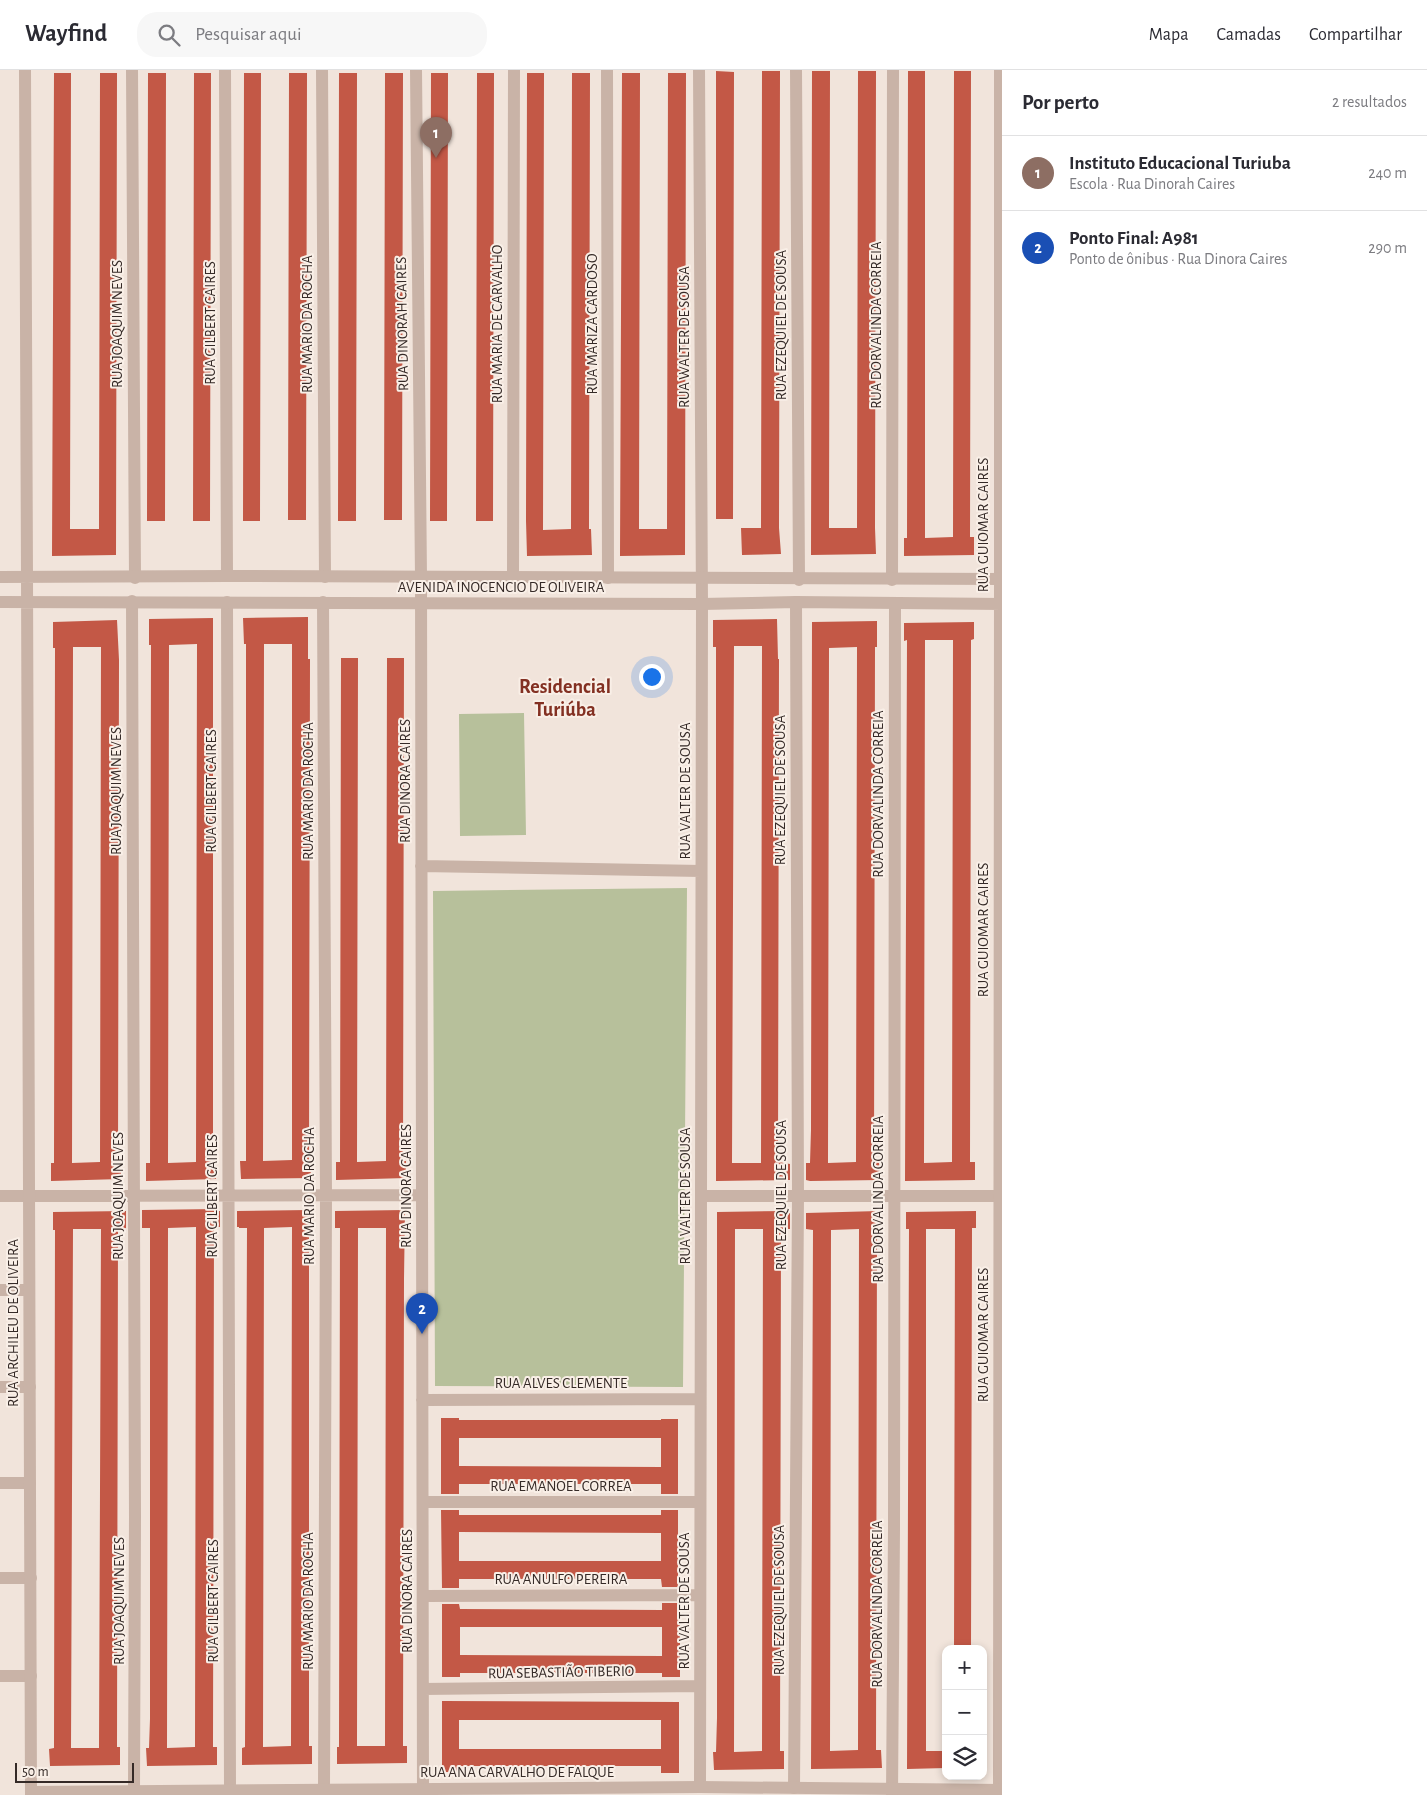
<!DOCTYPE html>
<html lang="pt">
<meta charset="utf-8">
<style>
body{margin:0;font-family:"Alegreya Sans",sans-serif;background:#f7f7f7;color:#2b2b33}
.controls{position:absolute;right:15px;bottom:15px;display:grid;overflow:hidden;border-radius:10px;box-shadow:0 2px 8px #0003}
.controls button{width:45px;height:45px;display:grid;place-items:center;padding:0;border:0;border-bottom:1px solid #e1e1e2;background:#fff;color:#2b2b33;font:25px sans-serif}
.scale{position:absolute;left:15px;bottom:12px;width:119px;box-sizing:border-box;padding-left:5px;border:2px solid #352a27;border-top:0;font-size:14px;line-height:18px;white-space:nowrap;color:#352a27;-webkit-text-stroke:4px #f9efe7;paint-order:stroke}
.you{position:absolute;left:651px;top:606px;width:18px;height:18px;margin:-12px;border:4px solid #fff;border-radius:50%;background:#1a73e8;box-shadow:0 0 0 8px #1a73e833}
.badge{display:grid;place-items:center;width:32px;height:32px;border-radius:50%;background:#b45309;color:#fff;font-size:16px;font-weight:700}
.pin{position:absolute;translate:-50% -41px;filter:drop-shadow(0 1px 2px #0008)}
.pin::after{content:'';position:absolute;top:26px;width:18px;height:15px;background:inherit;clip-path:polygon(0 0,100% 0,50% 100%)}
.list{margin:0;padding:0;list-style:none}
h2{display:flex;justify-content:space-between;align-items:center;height:65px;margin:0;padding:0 20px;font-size:21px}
h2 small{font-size:16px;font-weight:400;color:#7c7c81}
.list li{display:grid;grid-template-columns:32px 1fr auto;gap:15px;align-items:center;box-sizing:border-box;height:75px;padding:0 20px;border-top:1px solid #e1e1e2}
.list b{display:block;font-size:19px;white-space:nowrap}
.list p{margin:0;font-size:16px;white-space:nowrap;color:#7c7c81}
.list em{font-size:16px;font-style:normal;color:#7c7c81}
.icon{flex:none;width:28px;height:28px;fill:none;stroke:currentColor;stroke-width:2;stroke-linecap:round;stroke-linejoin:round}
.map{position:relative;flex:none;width:1002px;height:1725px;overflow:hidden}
header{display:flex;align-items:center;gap:30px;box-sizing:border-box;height:70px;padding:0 25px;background:#fff;border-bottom:1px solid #e1e1e2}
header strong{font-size:24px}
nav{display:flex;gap:28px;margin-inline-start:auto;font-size:18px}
.search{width:350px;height:45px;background:#f7f7f7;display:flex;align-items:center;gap:12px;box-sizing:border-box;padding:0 18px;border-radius:20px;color:#7c7c81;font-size:19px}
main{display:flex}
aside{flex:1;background:#fff}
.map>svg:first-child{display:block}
.green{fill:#b7c09b}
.building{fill:#c35846;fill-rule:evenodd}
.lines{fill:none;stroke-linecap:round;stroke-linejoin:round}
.minor{stroke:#c9b3a7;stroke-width:12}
.tertiary{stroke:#c9b3a7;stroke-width:12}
.labels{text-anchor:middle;stroke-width:4;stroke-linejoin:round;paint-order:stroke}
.street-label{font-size:15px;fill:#352a27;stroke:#f9efe7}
.district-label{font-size:20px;font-weight:bold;fill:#833022;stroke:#f9efe7}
</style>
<header>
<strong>Wayfind</strong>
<div class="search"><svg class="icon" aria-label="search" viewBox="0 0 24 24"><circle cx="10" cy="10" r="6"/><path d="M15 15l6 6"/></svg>Pesquisar aqui</div>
<nav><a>Mapa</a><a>Camadas</a><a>Compartilhar</a></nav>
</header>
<main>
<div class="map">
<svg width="1002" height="1725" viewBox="0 0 1002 1725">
<rect width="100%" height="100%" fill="#f1e4db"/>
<!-- green -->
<path class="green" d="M524,643L526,765L460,766L459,644Z
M687,818L683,1317L435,1316L433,821Z"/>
<!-- building -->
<path class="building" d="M716,1L734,2L733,449H716Z
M762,1H780L779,458L781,484L742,485L741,458H761Z
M812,1H830L829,458H857L858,1H876L875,458L876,484L811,485Z
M908,1H925V468L953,467L954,1H971L970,467H974V485L904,486V468H907Z
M54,3H71L70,459H99L100,3H117L116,485L52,486Z
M148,3H166L165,451H147Z
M194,3H211L210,451H193Z
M244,3H261L260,451H243Z
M289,3H307L306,450H288Z
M339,3H357L356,451H338Z
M385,3H403L402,450H384Z
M431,3H448L447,451H430Z
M477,3H494L493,451H476Z
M527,3H544L543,460L571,459L572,3H590L589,459H591L592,485L527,486L526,451Z
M622,3H640L639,459H667L668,3H686L685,485L620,486Z
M308,547V589H310L309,1090H310L311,1108L241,1109L240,1091H246V574H244L243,548ZM264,574H292V1090L263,1091Z
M213,548V1092H216V1109L146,1111V1093H150L151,575H149V549ZM197,574L196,1092L168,1093L169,575Z
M777,549L778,589H779L778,1092L790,1094V1110L716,1111V577H713V550ZM734,576H762L761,1093H732Z
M117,550L119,590L118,1092H121V1109L51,1111V1093H54L55,578H53V552ZM73,577H101L100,1092L72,1093Z
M877,551V577H875L874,1092H879L880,1110L810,1111L806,1110V1093H810L811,1060L812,552ZM857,577L856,1092L828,1093L829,578Z
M974,552V569L971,570L970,1092H975V1110L905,1111L907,570L904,571V553ZM925,570H953L952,1092L924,1093Z
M341,588H358L357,1092L386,1091L387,588H404L403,1091H406V1108L336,1110V1092H340Z
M217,1139V1141H220V1157H214L213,1677H217V1695L147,1696L146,1678H149L150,1649V1158H142V1140ZM196,1157L195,1677L167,1678L168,1158Z
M309,1140V1676H312V1694L242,1695V1678L245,1677L247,1158H239V1157H237V1141ZM292,1157L291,1676L263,1677L264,1158Z
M405,1140L404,1209L403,1676H407V1693L337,1694V1677H339L340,1158H335V1141ZM358,1158H386L385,1676H357Z
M126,1141V1158L118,1159L117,1677H120V1695L50,1696L49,1679L54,1678L55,1160H53V1142ZM73,1159H101L99,1678H71Z
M787,1141V1143H790V1159H781L780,1681H784V1699L714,1700L713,1682H716L717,1648V1142ZM735,1159H763L762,1681L734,1682Z
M879,1141V1159H877L876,1680H881L882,1698L811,1699L813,1160L806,1159V1143ZM859,1159L858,1680L830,1681L831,1160Z
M976,1141V1158H972L971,1579H954L955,1159H926V1681H946V1698L907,1699L909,1159H906V1142Z
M441,1348H459V1350H661V1349H678V1424H661V1414H459V1424H441ZM459,1368H661V1397L459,1396Z
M441,1440H459V1445H661V1440H678V1517H662L661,1509H459V1518H442ZM459,1462L661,1463V1491H459Z
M662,1533H678V1537H680V1607H662V1603H460V1607H442V1534H459L460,1539L662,1540ZM460,1557H662V1586L460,1585Z
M442,1631L679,1632V1703H661V1696H459V1702H442ZM459,1650H661V1679H459Z"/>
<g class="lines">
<!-- minor -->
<path class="minor" d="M25,0L27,507
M132,0L135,508
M225,0L227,506
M322,0L325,507
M416,0L421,507L423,1725
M607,0L608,508
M699,0L702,534L700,1717
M796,0L799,510
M513,507L514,0
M1000,509V0
M892,510L893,0
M132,531L135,1446L134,1721
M227,532L230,1720
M323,532L326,1125L324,1719
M421,796L701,801
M0,1126L422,1125
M701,1126H1002
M0,1220H29
M0,1317H30
M422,1330L700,1329
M0,1413H30
M423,1432H700
M0,1508H31
M423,1526L700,1525
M0,1606H31
M423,1619L700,1616
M794,1718L798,1126L796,532
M892,1725L894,1459L895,533"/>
<!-- tertiary -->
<path class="tertiary" d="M0,507L227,506L1002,509
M27,507L31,1725
M0,532L702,534L796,532L1002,534
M999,1720L1000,509
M31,1722L700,1717L1002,1720"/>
</g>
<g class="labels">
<!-- street labels -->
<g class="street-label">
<text transform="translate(210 253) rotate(-90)" y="5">RUA GILBERT CAIRES</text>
<text transform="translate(117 254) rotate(-90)" y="5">RUA JOAQUIM NEVES</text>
<text transform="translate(307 254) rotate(-90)" y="5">RUA MARIO DA ROCHA</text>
<text transform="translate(402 254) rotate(-91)" y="5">RUA DINORAH CAIRES</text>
<text transform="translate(497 254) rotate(-90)" y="5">RUA MARIA DE CARVALHO</text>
<text transform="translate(592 254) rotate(-90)" y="5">RUA MARIZA CARDOSO</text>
<text transform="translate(781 255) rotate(-90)" y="5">RUA EZEQUIEL DE SOUSA</text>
<text transform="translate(876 255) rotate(-90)" y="5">RUA DORVALINDA CORREIA</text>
<text transform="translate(684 267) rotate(-90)" y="5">RUA WALTER DE SOUSA</text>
<text transform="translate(983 455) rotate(-90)" y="5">RUA GUIOMAR CAIRES</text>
<text x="501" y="522">AVENIDA INOCENCIO DE OLIVEIRA</text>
<text transform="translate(405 711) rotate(-90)" y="5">RUA DINORA CAIRES</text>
<text transform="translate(780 720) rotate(-90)" y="5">RUA EZEQUIEL DE SOUSA</text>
<text transform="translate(116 721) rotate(-90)" y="5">RUA JOAQUIM NEVES</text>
<text transform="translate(211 721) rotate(-90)" y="5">RUA GILBERT CAIRES</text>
<text transform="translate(308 721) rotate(-90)" y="5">RUA MARIO DA ROCHA</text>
<text transform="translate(685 721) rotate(-90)" y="5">RUA VALTER DE SOUSA</text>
<text transform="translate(878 724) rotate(-90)" y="5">RUA DORVALINDA CORREIA</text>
<text transform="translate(983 860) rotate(-90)" y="5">RUA GUIOMAR CAIRES</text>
<text transform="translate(406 1116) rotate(-90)" y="5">RUA DINORA CAIRES</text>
<text transform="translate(781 1125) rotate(-90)" y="5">RUA EZEQUIEL DE SOUSA</text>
<text transform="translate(118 1126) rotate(-90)" y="5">RUA JOAQUIM NEVES</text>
<text transform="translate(212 1126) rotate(-90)" y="5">RUA GILBERT CAIRES</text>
<text transform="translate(309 1126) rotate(-90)" y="5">RUA MARIO DA ROCHA</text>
<text transform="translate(685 1126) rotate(-90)" y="5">RUA VALTER DE SOUSA</text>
<text transform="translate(878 1129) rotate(-90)" y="5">RUA DORVALINDA CORREIA</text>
<text transform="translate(13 1253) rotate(-90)" y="5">RUA ARCHILEU DE OLIVEIRA</text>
<text transform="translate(983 1265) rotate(-90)" y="5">RUA GUIOMAR CAIRES</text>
<text x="561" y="1318">RUA ALVES CLEMENTE</text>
<text x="561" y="1421">RUA EMANOEL CORREA</text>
<text x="561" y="1514">RUA ANULFO PEREIRA</text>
<text transform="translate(407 1521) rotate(-90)" y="5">RUA DINORA CAIRES</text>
<text transform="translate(779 1530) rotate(-90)" y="5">RUA EZEQUIEL DE SOUSA</text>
<text transform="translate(119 1531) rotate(-90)" y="5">RUA JOAQUIM NEVES</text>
<text transform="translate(213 1531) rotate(-90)" y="5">RUA GILBERT CAIRES</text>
<text transform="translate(308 1531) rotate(-90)" y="5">RUA MARIO DA ROCHA</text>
<text transform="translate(684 1531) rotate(-90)" y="5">RUA VALTER DE SOUSA</text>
<text transform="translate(877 1534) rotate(-90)" y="5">RUA DORVALINDA CORREIA</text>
<text transform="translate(561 1602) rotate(-1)" y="5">RUA SEBASTIÃO TIBERIO</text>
<text x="517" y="1707">RUA ANA CARVALHO DE FALQUE</text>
</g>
<!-- district labels -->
<g class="district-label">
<text x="565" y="623">Residencial<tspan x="565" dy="23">Turiúba</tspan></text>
</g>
</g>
</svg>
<div class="controls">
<button>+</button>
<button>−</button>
<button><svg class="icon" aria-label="layers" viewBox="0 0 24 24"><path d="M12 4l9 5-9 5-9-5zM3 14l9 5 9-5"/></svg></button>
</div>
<div class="scale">50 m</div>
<div class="you"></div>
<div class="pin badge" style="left:436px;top:88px;background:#8d6e63">1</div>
<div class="pin badge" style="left:422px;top:1264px;background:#1a4fb4">2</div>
</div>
<aside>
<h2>Por perto<small>2 resultados</small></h2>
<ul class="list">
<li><span class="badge" style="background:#8d6e63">1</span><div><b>Instituto Educacional Turiuba</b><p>Escola · Rua Dinorah Caires</p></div><em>240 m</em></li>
<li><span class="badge" style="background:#1a4fb4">2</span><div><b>Ponto Final: A981</b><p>Ponto de ônibus · Rua Dinora Caires</p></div><em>290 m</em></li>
</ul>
</aside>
</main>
